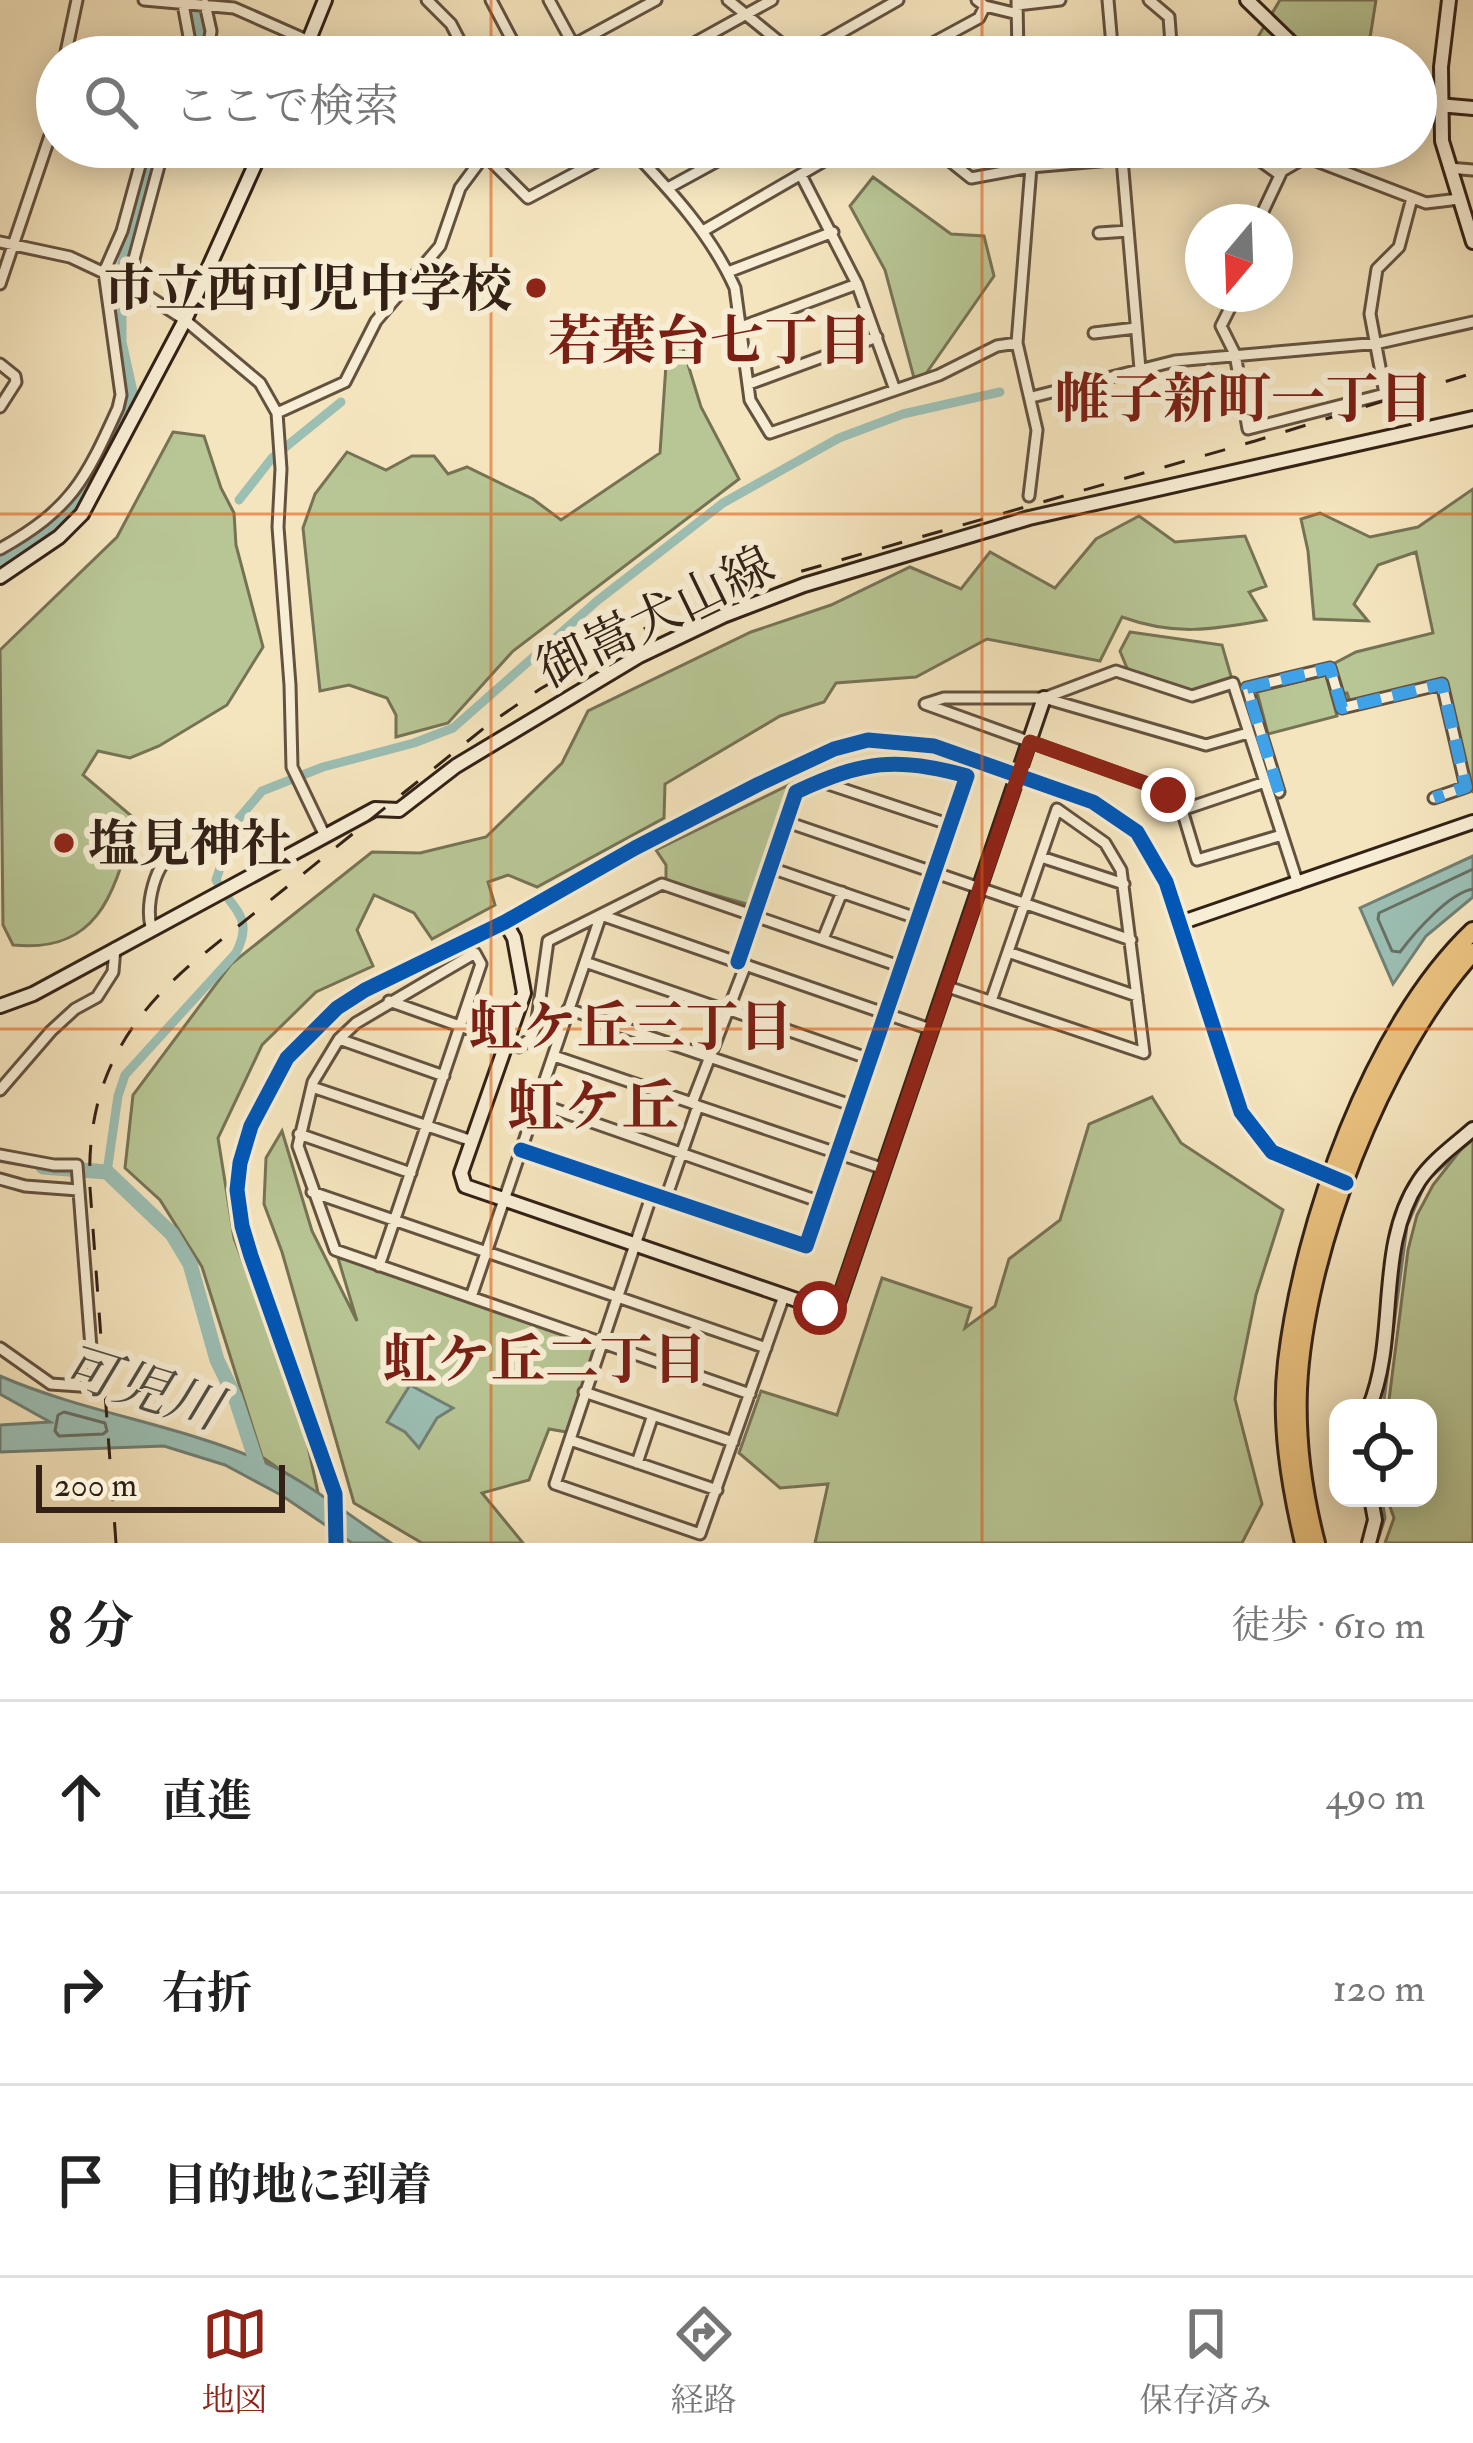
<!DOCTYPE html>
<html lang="ja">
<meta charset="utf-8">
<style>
body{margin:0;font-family:"IM FELL Double Pica","Noto Serif JP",serif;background:#f6f6f6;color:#222}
.controls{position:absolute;right:36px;bottom:36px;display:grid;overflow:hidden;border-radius:24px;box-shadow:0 6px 30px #0003}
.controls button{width:108px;height:108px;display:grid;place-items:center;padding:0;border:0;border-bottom:3px solid #e0e0e0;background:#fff;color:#222;font:60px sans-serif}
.compass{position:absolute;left:1185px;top:204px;width:108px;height:108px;border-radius:50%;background:#fff;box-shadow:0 6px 30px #0003;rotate:199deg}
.scale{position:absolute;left:36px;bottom:30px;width:249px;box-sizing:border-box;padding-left:12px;border:6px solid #332116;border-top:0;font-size:33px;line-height:42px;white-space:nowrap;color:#332116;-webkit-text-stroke:9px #f8eed5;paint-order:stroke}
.stop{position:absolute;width:36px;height:36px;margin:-27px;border:9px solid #8f2418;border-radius:50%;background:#fff}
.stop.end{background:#8f2418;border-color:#fff;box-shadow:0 3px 12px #0008}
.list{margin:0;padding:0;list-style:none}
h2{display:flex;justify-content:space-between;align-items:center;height:156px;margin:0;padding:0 48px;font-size:51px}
h2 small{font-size:39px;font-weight:400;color:#767676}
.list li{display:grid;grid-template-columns:78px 1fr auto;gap:36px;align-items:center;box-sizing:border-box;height:192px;padding:0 48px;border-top:3px solid #e0e0e0}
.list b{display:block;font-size:45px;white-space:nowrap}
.list em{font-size:39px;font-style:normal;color:#767676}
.icon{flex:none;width:66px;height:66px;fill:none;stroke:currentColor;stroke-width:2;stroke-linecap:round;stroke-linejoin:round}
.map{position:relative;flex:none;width:1473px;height:1543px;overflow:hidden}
.search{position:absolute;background:#fff;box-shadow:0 6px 30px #0003;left:36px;right:36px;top:36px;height:132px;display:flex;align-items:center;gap:30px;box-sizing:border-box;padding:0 42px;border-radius:66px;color:#767676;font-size:45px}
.sheet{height:732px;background:#fff}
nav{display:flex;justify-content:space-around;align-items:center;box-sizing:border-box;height:168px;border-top:3px solid #e0e0e0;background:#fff;font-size:33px;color:#767676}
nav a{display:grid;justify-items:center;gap:6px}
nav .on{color:#8f2418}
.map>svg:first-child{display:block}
.green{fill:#b8c594;stroke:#767355;stroke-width:3}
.water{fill:#9cbfb4;stroke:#728075;stroke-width:3}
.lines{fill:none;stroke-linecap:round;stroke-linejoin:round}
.shore{stroke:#687065;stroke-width:3}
.stream{stroke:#728075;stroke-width:3}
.canal{stroke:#9cbfb4;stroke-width:9}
.river{stroke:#9cbfb4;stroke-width:15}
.street-casing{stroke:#645240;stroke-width:15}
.secondary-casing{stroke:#332116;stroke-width:18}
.highway-casing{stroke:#332116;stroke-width:22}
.street{stroke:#f8eed5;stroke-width:9}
.secondary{stroke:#f8eed5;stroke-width:12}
.highway{stroke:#eac27f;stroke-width:16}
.rail{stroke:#332116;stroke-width:3;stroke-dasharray:21 21;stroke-linecap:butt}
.quiet{stroke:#3ea2ea;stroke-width:12;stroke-dasharray:24 12;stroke-linecap:butt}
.cycleway-casing{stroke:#f8eed5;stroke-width:22}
.cycleway{stroke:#0057b8;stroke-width:15}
.route{stroke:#8f2418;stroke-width:15}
.grid{fill:none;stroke:#df560c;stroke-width:3;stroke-opacity:0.55}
.poi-dot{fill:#8f2418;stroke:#f8eed5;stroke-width:4.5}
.labels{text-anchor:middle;stroke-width:12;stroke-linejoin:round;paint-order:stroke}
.poi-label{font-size:51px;font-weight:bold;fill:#332116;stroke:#f8eed5;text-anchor:end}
.street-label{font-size:51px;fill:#332116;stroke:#f8eed5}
.neighbourhood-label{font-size:54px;font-weight:bold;fill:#7a1f14;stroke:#f8eed5}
.water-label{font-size:54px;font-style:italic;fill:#525045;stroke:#f8eed5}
.quarter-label{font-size:57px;font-weight:bold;fill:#7a1f14;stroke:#f8eed5}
</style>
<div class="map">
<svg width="1473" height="1543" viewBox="0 0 1473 1543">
<rect width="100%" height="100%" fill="#f5e5be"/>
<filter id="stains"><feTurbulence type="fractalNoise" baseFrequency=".00167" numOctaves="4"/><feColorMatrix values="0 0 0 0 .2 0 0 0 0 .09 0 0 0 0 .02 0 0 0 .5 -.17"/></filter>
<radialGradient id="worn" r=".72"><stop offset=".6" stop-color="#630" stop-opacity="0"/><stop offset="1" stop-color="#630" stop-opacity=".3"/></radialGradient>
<!-- green -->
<path class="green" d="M1280,0H1376L1367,57H1246Z
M873,177L951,234L984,236L994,276L925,375L914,378L885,270L850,206Z
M675,322L701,407L739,479L513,651L448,723L396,737V715L387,698L349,685L320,691L303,528L315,494L347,452L386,470L412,456H434L448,474L467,467L533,499L561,520L660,453L667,350Z
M173,432L204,436L221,488L234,513L236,545L263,647L227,705L159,746L130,758L98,751L83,775L135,819C115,888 102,954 13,945L3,925L0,650L117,537Z
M1473,489V793L1445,680L1350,702L1347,693L1341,694L1333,664L1356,652L1433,633L1416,552L1378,565L1354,604L1368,621L1314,619L1308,551L1301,519L1320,513L1370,537L1418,527Z
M1139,516L1175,542L1245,536L1266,586L1249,592L1266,620C1212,630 1174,636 1122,617L1100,661L987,639L916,677L836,683L824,702L780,716L665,784L664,818L537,887L508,875L488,882L495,905L432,939L414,913L374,895L357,930L373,966L316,992L262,1045L218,1138L234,1238L302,1419L319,1497L262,1457L202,1267L160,1200L125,1168L133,1095L231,964L372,852L420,853L486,837L562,763L588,711L751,632L831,605L910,567L961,589L990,552L1055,588L1096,539Z
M1130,632L1222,645L1233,683L1192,696L1129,673L1120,651Z
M1326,675L1337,716L1268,734L1257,692Z
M791,784L750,905L666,881V865L656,850Z
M1152,1097L1181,1143L1283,1210L1256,1295L1235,1399L1262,1504L1242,1543H815L828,1484L780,1488L739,1453L761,1391L837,1415L882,1278L971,1308L965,1328L995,1306L1009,1259L1060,1220L1089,1124Z
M282,1131L312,1231L357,1321L338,1258L379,1266L602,1342L572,1433L549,1429L529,1480L482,1493L523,1543H422L354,1503L282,1252L264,1204L266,1158Z
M1473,1134V1543H1385L1394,1518L1387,1498H1428V1408H1388L1408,1250L1417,1215L1433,1185Z"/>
<!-- water -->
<path class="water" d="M1473,856V897L1426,936L1393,984L1360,908Z
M0,1376C83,1412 174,1424 257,1459C300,1476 351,1517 391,1543H352L281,1495L225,1465L164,1446L0,1452V1425L50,1422L0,1394Z
M410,1385L453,1408L437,1418L419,1448L405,1432L387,1422Z"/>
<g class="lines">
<!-- shore -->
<path class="shore" d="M1473,869L1379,913L1378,919L1392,951L1400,952C1415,932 1449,893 1473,889
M64,1412L105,1423L107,1431L103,1434L59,1436L55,1431L58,1415Z"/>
<!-- stream -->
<path class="stream" d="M1383,1408L1407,1226L1426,1182L1473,1139
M1377,1543L1385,1518L1382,1498"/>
<!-- canal -->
<path class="canal" d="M239,500L272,458L341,402
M107,1172L118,1096L125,1075L236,953C255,916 232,910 216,880L235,823L262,791L323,767L414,743L453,728L597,601L723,503L839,438L903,414L1000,392"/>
<!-- river -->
<path class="river" d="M193,57L198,20L193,0
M0,559C29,543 64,523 82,494C101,466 114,431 132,401L119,342V286L155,147
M43,1167L107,1172L172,1234L190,1264L217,1360L235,1397L258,1467"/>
<defs>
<path id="street" d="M144,0L234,8L309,41
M427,0L451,24L464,49L462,57
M491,0L521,57
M549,0L580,57
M728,0L798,57
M977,0L985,6L1014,13
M1017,0L1018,57
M1108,0L1113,57
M1149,0L1169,17L1172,57
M183,4L190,42L186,57
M205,4L211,31L207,57
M1017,5L1060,0
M65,57L77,0
M551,57L656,0
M669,57L772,0
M798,57L898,0
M907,57L979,18L985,6
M477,147L528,198L624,147
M629,147C670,190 711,234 735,288L750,400L770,433L939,375L997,346L1017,343
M914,147L946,158L971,178L1031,167L1156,156L1162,147
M1027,147L1031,167L1017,343L1037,430L1029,496
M1121,147L1140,369
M1241,147L1280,175
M1449,168L1473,170
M801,175L857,284L895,390
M668,188L743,147
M1258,222L1282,171L1306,157L1426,203L1459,199
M703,231L848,147
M1099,233L1128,231
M0,242L70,257L134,287L185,320L260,383L277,413L281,469L278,527L290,685L292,767L325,836
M728,272L833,232
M0,284L57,115
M134,287V259L164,147
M1237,294L1221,326L1235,354L1248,429L1385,394L1370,314L1377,269L1399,247L1412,198
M741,327L857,284
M1094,333L1136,328
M0,364L15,376L16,382L0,407
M749,384L877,337
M1032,397L1175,361L1379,343L1473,322
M277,413L345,382L376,321L440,246L460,188L486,153L498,147
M0,549C71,509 85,481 118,408L121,395L104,272L122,231L145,147
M1044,698L1116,671L1192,696L1233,683L1298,884
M1248,733L1206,745L1044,698H944L925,704L1153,786L1182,810L1197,860L1282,835
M819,781L951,825
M1279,792L1247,688L1330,668L1342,708L1442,684L1466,787L1434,798
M1182,810L1265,782
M787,822L1131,940
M1041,857L1124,884
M771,868L919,919
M601,915L930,1029
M151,927C146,905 154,862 176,853L186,856
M823,939L842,892
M1008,952L1137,996
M585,962L725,1010
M945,986L1144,1053L1121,870L1105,843L1057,809L991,1001
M389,1001L519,1047L530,1039L536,1027L548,941L662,884L902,967
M568,1009L854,1106
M730,1010L870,1059
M339,1039L444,1076
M554,1056L692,1103
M312,1087L472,1141
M0,1090L51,1031L75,1009L97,997L113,972L115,948
M537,1103L821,1202
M698,1106L884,1169
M299,1134L411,1173
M521,1150L806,1246L967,776C897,756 862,761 796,792L738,962
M0,1155L54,1165H77L94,1387L51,1384L0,1348
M0,1179L25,1186L78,1190
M312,1192L766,1348
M652,1194L555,1484L700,1534L784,1296
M666,1198L698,1106L692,1103L746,964
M379,1266L481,964L475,953L356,1023L339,1039L313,1082L298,1146L335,1250C473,1299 612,1345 750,1394
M471,1297L601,915
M584,1392L733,1442
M570,1440L717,1490
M637,1463L653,1415"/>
<path id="secondary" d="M1247,0L1306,57
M1449,0L1441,67L1442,141L1473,242
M302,57L325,0
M1416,103L1473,108
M0,577L59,537L82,514L185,320L263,147
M505,922L514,938L524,993L461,1173L465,1186L820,1308H832L839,1300L1044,698
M1180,923L1473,822
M0,1006L33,994L375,809L399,810L456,766L639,656L723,616L804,585L1029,518L1473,418
M1369,1408C1399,1336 1375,1247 1419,1181C1432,1161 1455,1145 1473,1129
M336,1543L335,1494L251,1256L242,1226L237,1190L240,1163L251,1126L287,1058L337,1008L365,990L505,922L635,848L759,784L834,749L868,740L934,746L1093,802L1137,832L1166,882L1241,1112L1272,1152L1333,1179
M1369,1543L1375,1520L1371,1498"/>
<path id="highway" d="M1304,1543C1290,1484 1280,1423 1287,1362C1303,1225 1372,1027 1473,931
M1316,1543C1303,1493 1296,1441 1298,1389C1304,1253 1381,1053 1473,952"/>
</defs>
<!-- street casing -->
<use href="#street" class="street-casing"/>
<!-- secondary casing -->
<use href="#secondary" class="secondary-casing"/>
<!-- highway casing -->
<use href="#highway" class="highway-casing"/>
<!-- street -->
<use href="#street" class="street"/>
<!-- secondary -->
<use href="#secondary" class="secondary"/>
<!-- highway -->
<use href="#highway" class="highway"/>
<!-- rail -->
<path class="rail" d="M116,1543L90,1188C86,1092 118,1028 190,965L489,724L540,689L644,629L736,590L1255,441L1473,373"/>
<!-- quiet -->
<path class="quiet" d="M1279,792L1247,688L1330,668L1342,708L1442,684L1466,787L1434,798"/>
<defs>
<path id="cycleway" d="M521,1150L806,1246L967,776C897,756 862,761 796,792L738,962
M336,1543L335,1494L251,1256L242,1226L237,1190L240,1163L251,1126L287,1058L337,1008L365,990L505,922L635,848L759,784L834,749L868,740L934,746L1093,802L1137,832L1166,882L1241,1112L1272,1152L1346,1183"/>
</defs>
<!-- cycleway casing -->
<use href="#cycleway" class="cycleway-casing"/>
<!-- cycleway -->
<use href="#cycleway" class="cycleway"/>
</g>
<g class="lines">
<!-- route -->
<path class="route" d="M820,1308H832L839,1300L1030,742L1153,786L1168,795"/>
</g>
<!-- grid -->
<path class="grid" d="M491,0V57M982,0V57M491,147V1543M982,147V1543M0,514H1473M0,1029H1473"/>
<!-- markers -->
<g class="poi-dot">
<circle cx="536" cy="288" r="12"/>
<circle cx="64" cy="843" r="12"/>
</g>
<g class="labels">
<!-- poi labels -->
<g class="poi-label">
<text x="512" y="306">市立西可児中学校</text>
<text x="88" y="861" text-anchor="start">塩見神社</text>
</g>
<!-- street labels -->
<g class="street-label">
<text transform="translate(655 616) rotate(-26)" y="18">御嵩犬山線</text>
</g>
<!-- neighbourhood labels -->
<g class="neighbourhood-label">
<text x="710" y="359">若葉台七丁目</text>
<text x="1244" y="417">帷子新町一丁目</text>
<text x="631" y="1045">虹ケ丘三丁目</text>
<text x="545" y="1378">虹ケ丘二丁目</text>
</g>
<!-- water labels -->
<g class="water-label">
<text transform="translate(142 1387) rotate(17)" y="19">可児川</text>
</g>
<!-- quarter labels -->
<g class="quarter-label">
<text x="593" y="1126">虹ケ丘</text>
</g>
</g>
<rect width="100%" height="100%" filter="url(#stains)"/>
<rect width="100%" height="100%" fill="url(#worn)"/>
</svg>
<div class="controls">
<button><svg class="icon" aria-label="locate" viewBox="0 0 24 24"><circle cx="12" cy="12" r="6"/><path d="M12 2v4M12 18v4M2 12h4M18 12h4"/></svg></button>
</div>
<svg class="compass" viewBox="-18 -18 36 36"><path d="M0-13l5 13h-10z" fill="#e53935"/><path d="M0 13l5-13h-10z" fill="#767676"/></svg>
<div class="scale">200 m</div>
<div class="stop" style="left:820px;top:1308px"></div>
<div class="stop end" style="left:1168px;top:795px"></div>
<div class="search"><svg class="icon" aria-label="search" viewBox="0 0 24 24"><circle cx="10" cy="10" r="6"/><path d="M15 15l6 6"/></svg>ここで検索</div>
</div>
<section class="sheet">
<h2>8 分<small>徒歩 · 610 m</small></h2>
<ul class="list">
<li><svg class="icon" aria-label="ahead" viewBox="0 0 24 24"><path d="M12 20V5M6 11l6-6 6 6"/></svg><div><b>直進</b></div><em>490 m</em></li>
<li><svg class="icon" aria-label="right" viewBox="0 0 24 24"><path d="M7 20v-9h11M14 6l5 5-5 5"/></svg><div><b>右折</b></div><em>120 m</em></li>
<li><svg class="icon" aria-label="arrive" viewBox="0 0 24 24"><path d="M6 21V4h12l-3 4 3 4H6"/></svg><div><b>目的地に到着</b></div></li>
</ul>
</section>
<nav>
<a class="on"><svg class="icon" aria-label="map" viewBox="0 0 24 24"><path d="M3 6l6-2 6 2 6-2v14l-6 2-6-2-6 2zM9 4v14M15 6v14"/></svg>地図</a>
<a><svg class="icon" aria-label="directions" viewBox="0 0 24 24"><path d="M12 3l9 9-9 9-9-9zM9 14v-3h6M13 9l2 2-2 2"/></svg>経路</a>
<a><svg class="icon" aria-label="saved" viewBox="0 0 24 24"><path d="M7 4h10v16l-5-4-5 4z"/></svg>保存済み</a>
</nav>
